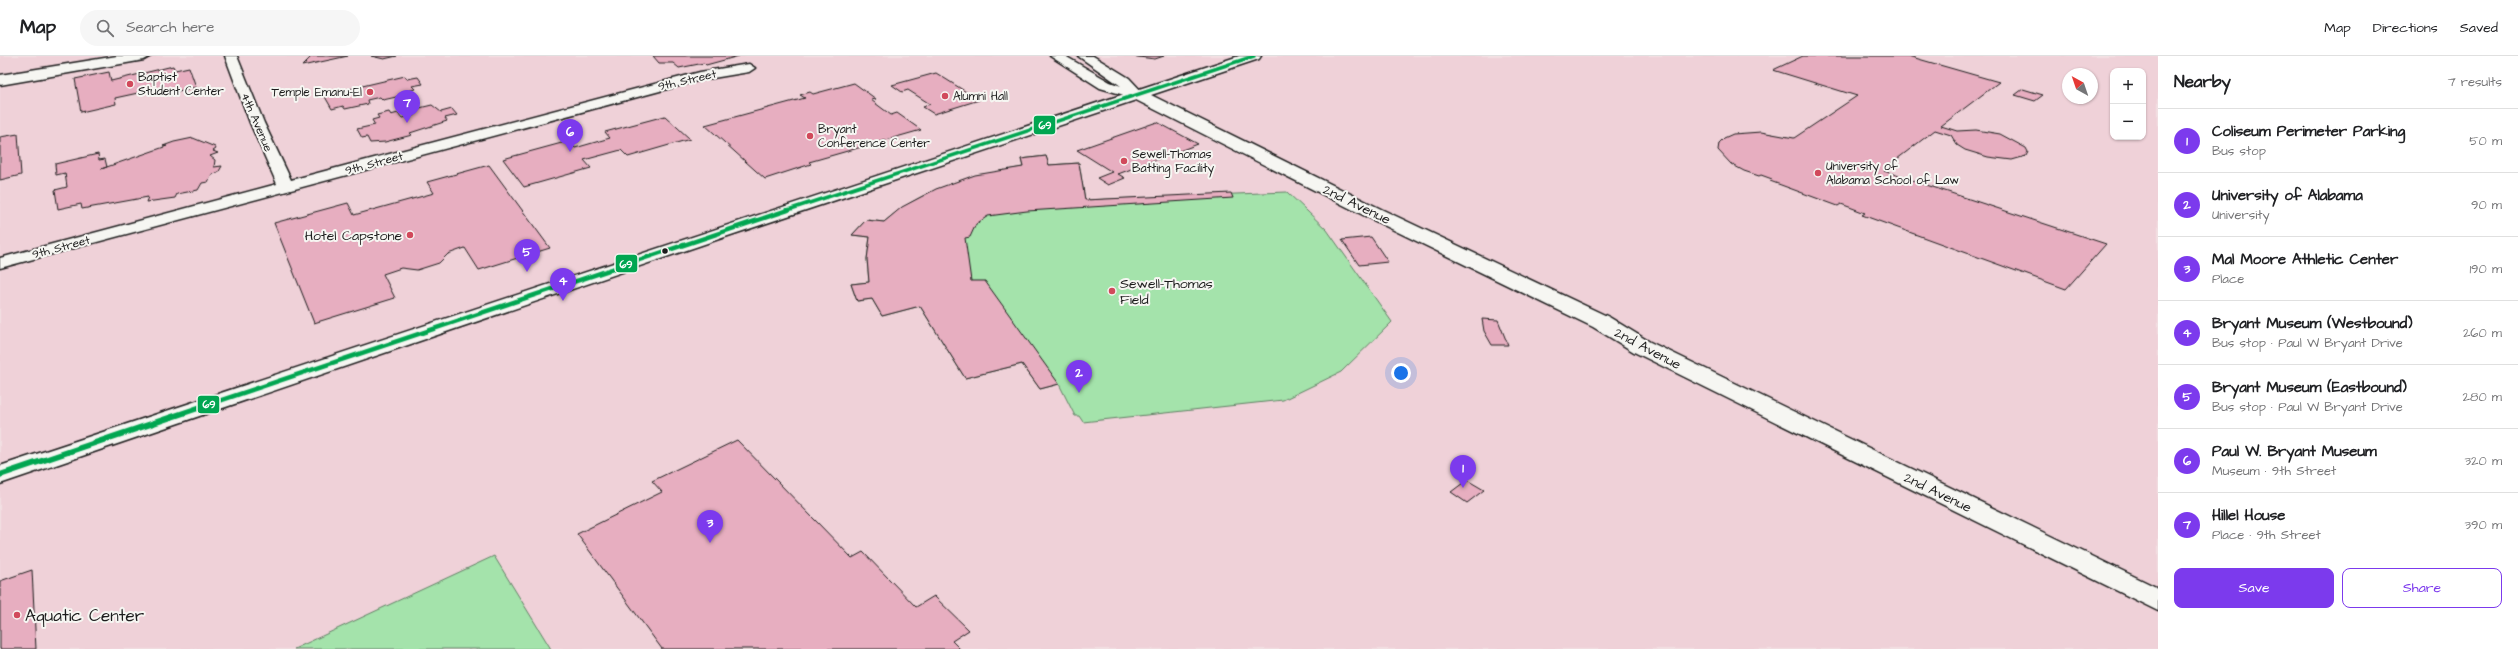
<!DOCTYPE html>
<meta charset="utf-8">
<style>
body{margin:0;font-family:"Architects Daughter",sans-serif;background:#f6f6f6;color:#202124}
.controls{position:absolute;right:12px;top:12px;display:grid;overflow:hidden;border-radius:8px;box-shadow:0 1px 3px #0004}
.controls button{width:36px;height:36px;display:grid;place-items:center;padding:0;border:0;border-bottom:1px solid #e0e0e0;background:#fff;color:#202124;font:20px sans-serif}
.compass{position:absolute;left:2062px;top:12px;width:36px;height:36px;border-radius:50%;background:#fff;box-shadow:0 1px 3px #0004;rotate:320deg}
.you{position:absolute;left:1401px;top:317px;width:14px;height:14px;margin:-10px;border:3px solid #fff;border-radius:50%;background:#1a73e8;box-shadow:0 0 0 6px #1a73e833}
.badge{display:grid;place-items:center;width:26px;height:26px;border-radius:50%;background:#7c3aed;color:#fff;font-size:13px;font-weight:700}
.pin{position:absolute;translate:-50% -33px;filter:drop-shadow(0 1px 2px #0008)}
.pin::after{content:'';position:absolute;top:21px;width:14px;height:12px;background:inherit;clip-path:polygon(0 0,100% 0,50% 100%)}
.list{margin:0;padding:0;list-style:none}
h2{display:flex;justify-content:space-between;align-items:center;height:52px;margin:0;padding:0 16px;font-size:17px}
h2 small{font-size:13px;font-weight:400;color:#757577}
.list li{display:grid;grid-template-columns:26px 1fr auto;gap:12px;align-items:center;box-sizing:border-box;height:64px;padding:0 16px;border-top:1px solid #e0e0e0}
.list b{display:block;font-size:15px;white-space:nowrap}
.list p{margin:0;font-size:13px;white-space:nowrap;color:#757577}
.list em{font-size:13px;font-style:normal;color:#757577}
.actions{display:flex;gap:8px;padding:12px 16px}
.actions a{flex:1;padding:9px 0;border:1px solid #7c3aed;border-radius:8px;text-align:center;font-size:14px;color:#7c3aed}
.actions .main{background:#7c3aed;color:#fff}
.icon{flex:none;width:22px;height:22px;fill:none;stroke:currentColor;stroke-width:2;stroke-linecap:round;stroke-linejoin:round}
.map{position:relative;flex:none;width:2158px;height:593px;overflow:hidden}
header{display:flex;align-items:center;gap:24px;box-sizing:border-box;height:56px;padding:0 20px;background:#fff;border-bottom:1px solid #e0e0e0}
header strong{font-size:19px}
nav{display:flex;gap:22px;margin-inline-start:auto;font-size:14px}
.search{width:280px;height:36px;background:#f6f6f6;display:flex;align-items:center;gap:10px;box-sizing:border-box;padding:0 14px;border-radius:22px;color:#757577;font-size:15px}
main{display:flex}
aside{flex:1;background:#fff}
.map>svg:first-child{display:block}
.built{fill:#efd1d8;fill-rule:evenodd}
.green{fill:#a4e3ab;stroke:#608064}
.building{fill:#e7aec0;stroke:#1c1c1c}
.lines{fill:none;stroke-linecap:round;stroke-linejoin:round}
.street-casing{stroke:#1c1c1c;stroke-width:3}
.secondary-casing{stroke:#1c1c1c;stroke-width:3}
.street{fill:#f6f6f2;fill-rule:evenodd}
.secondary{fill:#f6f6f2;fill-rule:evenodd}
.bus-1-far2-casing{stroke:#f6f6f2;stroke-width:5.5}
.bus-1-far1-casing{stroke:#f6f6f2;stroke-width:8}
.bus-1-casing{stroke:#f6f6f2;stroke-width:9}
.bus-1-far2{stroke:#00a651;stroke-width:3.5}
.bus-1-far1{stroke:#00a651;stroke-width:4.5}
.bus-1{stroke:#00a651;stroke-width:6}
.poi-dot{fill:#d1495b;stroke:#f6f6f2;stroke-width:1.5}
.bus-dot{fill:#1c1c1c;stroke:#f6f6f2;stroke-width:1.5}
.labels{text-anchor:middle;stroke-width:4;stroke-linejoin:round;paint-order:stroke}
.far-poi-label{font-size:12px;fill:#1c1c1c;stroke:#f6f6f2;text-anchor:start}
.far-street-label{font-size:12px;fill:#1c1c1c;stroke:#f6f6f2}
.street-label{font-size:14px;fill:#1c1c1c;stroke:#f6f6f2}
.poi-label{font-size:14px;fill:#1c1c1c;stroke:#f6f6f2;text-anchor:end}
.near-poi-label{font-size:17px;fill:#1c1c1c;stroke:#f6f6f2;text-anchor:start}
.line-badge{stroke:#f6f6f2;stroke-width:1.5}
.badge-label{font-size:11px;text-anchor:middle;font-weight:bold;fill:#fff}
</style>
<header>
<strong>Map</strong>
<div class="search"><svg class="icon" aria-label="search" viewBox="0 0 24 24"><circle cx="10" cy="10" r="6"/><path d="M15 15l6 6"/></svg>Search here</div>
<nav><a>Map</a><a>Directions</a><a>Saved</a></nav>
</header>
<main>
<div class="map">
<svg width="2158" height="593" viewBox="0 0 2158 593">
<rect width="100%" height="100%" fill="#f2e0e3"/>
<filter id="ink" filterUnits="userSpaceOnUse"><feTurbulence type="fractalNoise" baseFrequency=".025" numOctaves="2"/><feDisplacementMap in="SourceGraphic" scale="8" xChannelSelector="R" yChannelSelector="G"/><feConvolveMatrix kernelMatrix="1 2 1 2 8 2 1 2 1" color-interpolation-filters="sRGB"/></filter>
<g filter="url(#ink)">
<!-- built -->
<path class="built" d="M0,0H2158V593H0ZM2113,15H2143V81H2113ZM2068,18H2092V42H2068Z"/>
<!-- green -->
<path class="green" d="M1046,100L1049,109L1079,107L1085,144L1287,136L1327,174L1392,266L1341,316L1283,344L1083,366L1079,360H1075L1059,328L1040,333L1022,308L965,322L920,250L882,260L872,243L857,245L851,228L869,226L867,203L870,181L852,179L866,164L884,166C924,131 972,120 1023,111L1021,103Z
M494,500L551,593H294Z"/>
<!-- building -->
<path class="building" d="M312,0H348L302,10Z
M371,0H397L384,3Z
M653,0H739L706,9L704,7L679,12L673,7H659Z
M1130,0H1164L1155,3Z
M1803,0H1908L1999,26L1941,70L1957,75L1976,74L2000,78L2026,92L2028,96L2026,100L2012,104L1988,101L1965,94L1957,89L1951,79L1935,74L1884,113H1887L1884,115L2106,188L2066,233L1862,159L1865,157L1852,152L1841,148L1838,150L1770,125L1772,123L1761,119L1759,120L1744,115L1731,108L1718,94L1719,87L1724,82L1733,78L1761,76L1794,82L1857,40L1773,14Z
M173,10L175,14L189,11L196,31L165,38L161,32L115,42L116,48L81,56L75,23L109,16L111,25Z
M936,17L979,44L934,58L923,51L930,48L908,34L902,36L892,29Z
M405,20L407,23L418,21L423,28L412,30L415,33L404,36L405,39L383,44L380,41L367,44L368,48L345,53L343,50L332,53L324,39Z
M854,27L876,43L871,44L891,59L897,57L921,74L809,106L811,108L765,123L705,69L805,42L800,39L810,36L813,38Z
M2023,33L2043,39L2035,45L2015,39Z
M432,49L441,56L452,53L457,59L445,62L447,65L410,77L412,79L385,86L370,87L367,81L362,82L357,73L375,69L372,64L379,62L377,59L389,56L391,59L398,57L402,62L414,59L411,54Z
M665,60L690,83L628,101L621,94L584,104L591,112L524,131L503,103L569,85L575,92L610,82L605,76Z
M1157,66L1198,88L1118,118L1125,122L1108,129L1097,122L1112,116L1077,94Z
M18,78L21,119L0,124V81Z
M193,82L215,91L216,93L213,95L218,97L210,100L215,104L214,111L222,110L218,117L212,118L208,126L202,127L198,134L177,138L175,142L146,146L148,141L82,153L81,148L58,153L55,134L67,131L65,117L56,119L55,108L98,98L99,104L105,103L107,111L101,113L167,90H163L174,86Z
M1046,100L1049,109L1079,107L1085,144L1231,137L1233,142L1027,155L988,160L976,168L970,181L965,182L971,225H985L1059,328L1040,333L1022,308L965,322L920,250L882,260L872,243L857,245L851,228L869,226L867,203L870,181L852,179L866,164L884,166L902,151L936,133L975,119L1023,111L1021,103Z
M489,109L550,192L479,214L465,192L448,198L439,207L417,214L401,212L383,218L395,242L314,267L274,167L348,147L354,159L434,137L427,126Z
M1371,181L1388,206L1359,209L1342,184Z
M1482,263L1498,264L1508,289H1492L1484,275Z
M737,384L852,502L863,496L916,551L934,540L969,574L952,585L960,593H662L577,478L662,436L652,425Z
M1467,424L1484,434L1467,447L1451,436Z
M32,514L36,593H0V525Z"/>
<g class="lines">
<defs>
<path id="street" d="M225,0H237L264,67L291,124L700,16L749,8L755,12L749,16L701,24L0,212V202L277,128L250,67Z
M1050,0H1065L1110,26L1121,30L1078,0H1093L1129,22L1145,39L1138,43L1100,32Z"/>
<path id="secondary" d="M117,0H151L144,4L0,29V19Z
M1239,0H1261L1259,3L1151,39L1383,154L1609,261L1650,286L2158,532V555L1634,296L1593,271L1369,162L1136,44L725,181L0,428V410Z"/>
</defs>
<!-- street casing -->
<use href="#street" class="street-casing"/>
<!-- secondary casing -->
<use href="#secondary" class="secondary-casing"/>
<!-- street -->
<use href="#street" class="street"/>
<!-- secondary -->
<use href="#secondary" class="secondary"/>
<defs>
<path id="bus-1-far2" d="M785,155L1254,0"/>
<path id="bus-1-far1" d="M207,349L788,154"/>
<path id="bus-1" d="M0,419L210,348"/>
</defs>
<!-- bus-1-far2 casing -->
<use href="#bus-1-far2" class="bus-1-far2-casing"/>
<!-- bus-1-far1 casing -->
<use href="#bus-1-far1" class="bus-1-far1-casing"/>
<!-- bus-1 casing -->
<use href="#bus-1" class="bus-1-casing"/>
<!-- bus-1-far2 -->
<use href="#bus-1-far2" class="bus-1-far2"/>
<!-- bus-1-far1 -->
<use href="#bus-1-far1" class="bus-1-far1"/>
<!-- bus-1 -->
<use href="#bus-1" class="bus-1"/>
</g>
</g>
<!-- markers -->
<g class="poi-dot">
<circle cx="130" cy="28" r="4"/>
<circle cx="370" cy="36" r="4"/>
<circle cx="945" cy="40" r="4"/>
<circle cx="810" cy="80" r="4"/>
<circle cx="1124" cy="105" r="4"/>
<circle cx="1818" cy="117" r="4"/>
<circle cx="410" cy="179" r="4"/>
<circle cx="1112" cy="235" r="4"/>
<circle cx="17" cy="559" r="4"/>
</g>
<circle class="bus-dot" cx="665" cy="195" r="3.5"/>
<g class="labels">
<!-- far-poi labels -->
<g class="far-poi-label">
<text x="138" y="25">Baptist<tspan x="138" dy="14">Student Center</tspan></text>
<text x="362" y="40" text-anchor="end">Temple Emanu-El</text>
<text x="953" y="44">Alumni Hall</text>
<text x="818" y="77">Bryant<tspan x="818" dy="14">Conference Center</tspan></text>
<text x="1132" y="102">Sewell-Thomas<tspan x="1132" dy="14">Batting Facility</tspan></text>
<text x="1826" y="114">University of<tspan x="1826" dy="14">Alabama School of Law</tspan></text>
</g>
<!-- far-street labels -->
<g class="far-street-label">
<text transform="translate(687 24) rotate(-13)" y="4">9th Street</text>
<text transform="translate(257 66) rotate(67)" y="4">4th Avenue</text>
<text transform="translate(374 107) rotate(-15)" y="4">9th Street</text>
<text transform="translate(61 191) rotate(-15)" y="4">9th Street</text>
</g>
<!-- street labels -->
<g class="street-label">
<text transform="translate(1357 148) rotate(26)" y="5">2nd Avenue</text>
<text transform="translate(1648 292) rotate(28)" y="5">2nd Avenue</text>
<text transform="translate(1938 436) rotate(26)" y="5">2nd Avenue</text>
</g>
<!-- poi labels -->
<g class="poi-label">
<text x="402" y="184">Hotel Capstone</text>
<text x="1120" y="232" text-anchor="start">Sewell-Thomas<tspan x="1120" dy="16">Field</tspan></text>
</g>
<!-- near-poi labels -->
<g class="near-poi-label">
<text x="25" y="565">Aquatic Center</text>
</g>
</g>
<g class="line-badge">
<rect x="1033" y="59" width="23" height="20" rx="4" fill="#00a651"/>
<rect x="615" y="198" width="23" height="19" rx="4" fill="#00a651"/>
<rect x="197" y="339" width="23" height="19" rx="4" fill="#00a651"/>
</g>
<g class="badge-label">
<text x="1045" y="73">69</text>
<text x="626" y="212">69</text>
<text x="209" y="352">69</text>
</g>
</svg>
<div class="controls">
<button>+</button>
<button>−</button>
</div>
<svg class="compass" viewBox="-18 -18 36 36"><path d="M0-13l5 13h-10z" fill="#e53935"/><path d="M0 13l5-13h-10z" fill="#757577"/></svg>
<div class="you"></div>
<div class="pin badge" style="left:1463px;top:432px">1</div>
<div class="pin badge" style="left:1079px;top:337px">2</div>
<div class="pin badge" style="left:710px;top:487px">3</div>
<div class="pin badge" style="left:563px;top:245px">4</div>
<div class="pin badge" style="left:527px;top:216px">5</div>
<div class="pin badge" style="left:570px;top:96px">6</div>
<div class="pin badge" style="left:407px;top:67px">7</div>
</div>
<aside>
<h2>Nearby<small>7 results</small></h2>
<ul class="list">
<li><span class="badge">1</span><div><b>Coliseum Perimeter Parking</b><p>Bus stop</p></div><em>50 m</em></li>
<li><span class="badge">2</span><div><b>University of Alabama</b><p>University</p></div><em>90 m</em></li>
<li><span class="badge">3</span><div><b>Mal Moore Athletic Center</b><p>Place</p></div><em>190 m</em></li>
<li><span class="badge">4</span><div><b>Bryant Museum (Westbound)</b><p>Bus stop · Paul W Bryant Drive</p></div><em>260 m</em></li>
<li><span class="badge">5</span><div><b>Bryant Museum (Eastbound)</b><p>Bus stop · Paul W Bryant Drive</p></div><em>280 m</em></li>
<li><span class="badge">6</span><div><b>Paul W. Bryant Museum</b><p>Museum · 9th Street</p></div><em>320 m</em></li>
<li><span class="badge">7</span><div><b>Hillel House</b><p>Place · 9th Street</p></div><em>390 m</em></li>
</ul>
<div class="actions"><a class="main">Save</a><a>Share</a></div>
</aside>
</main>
